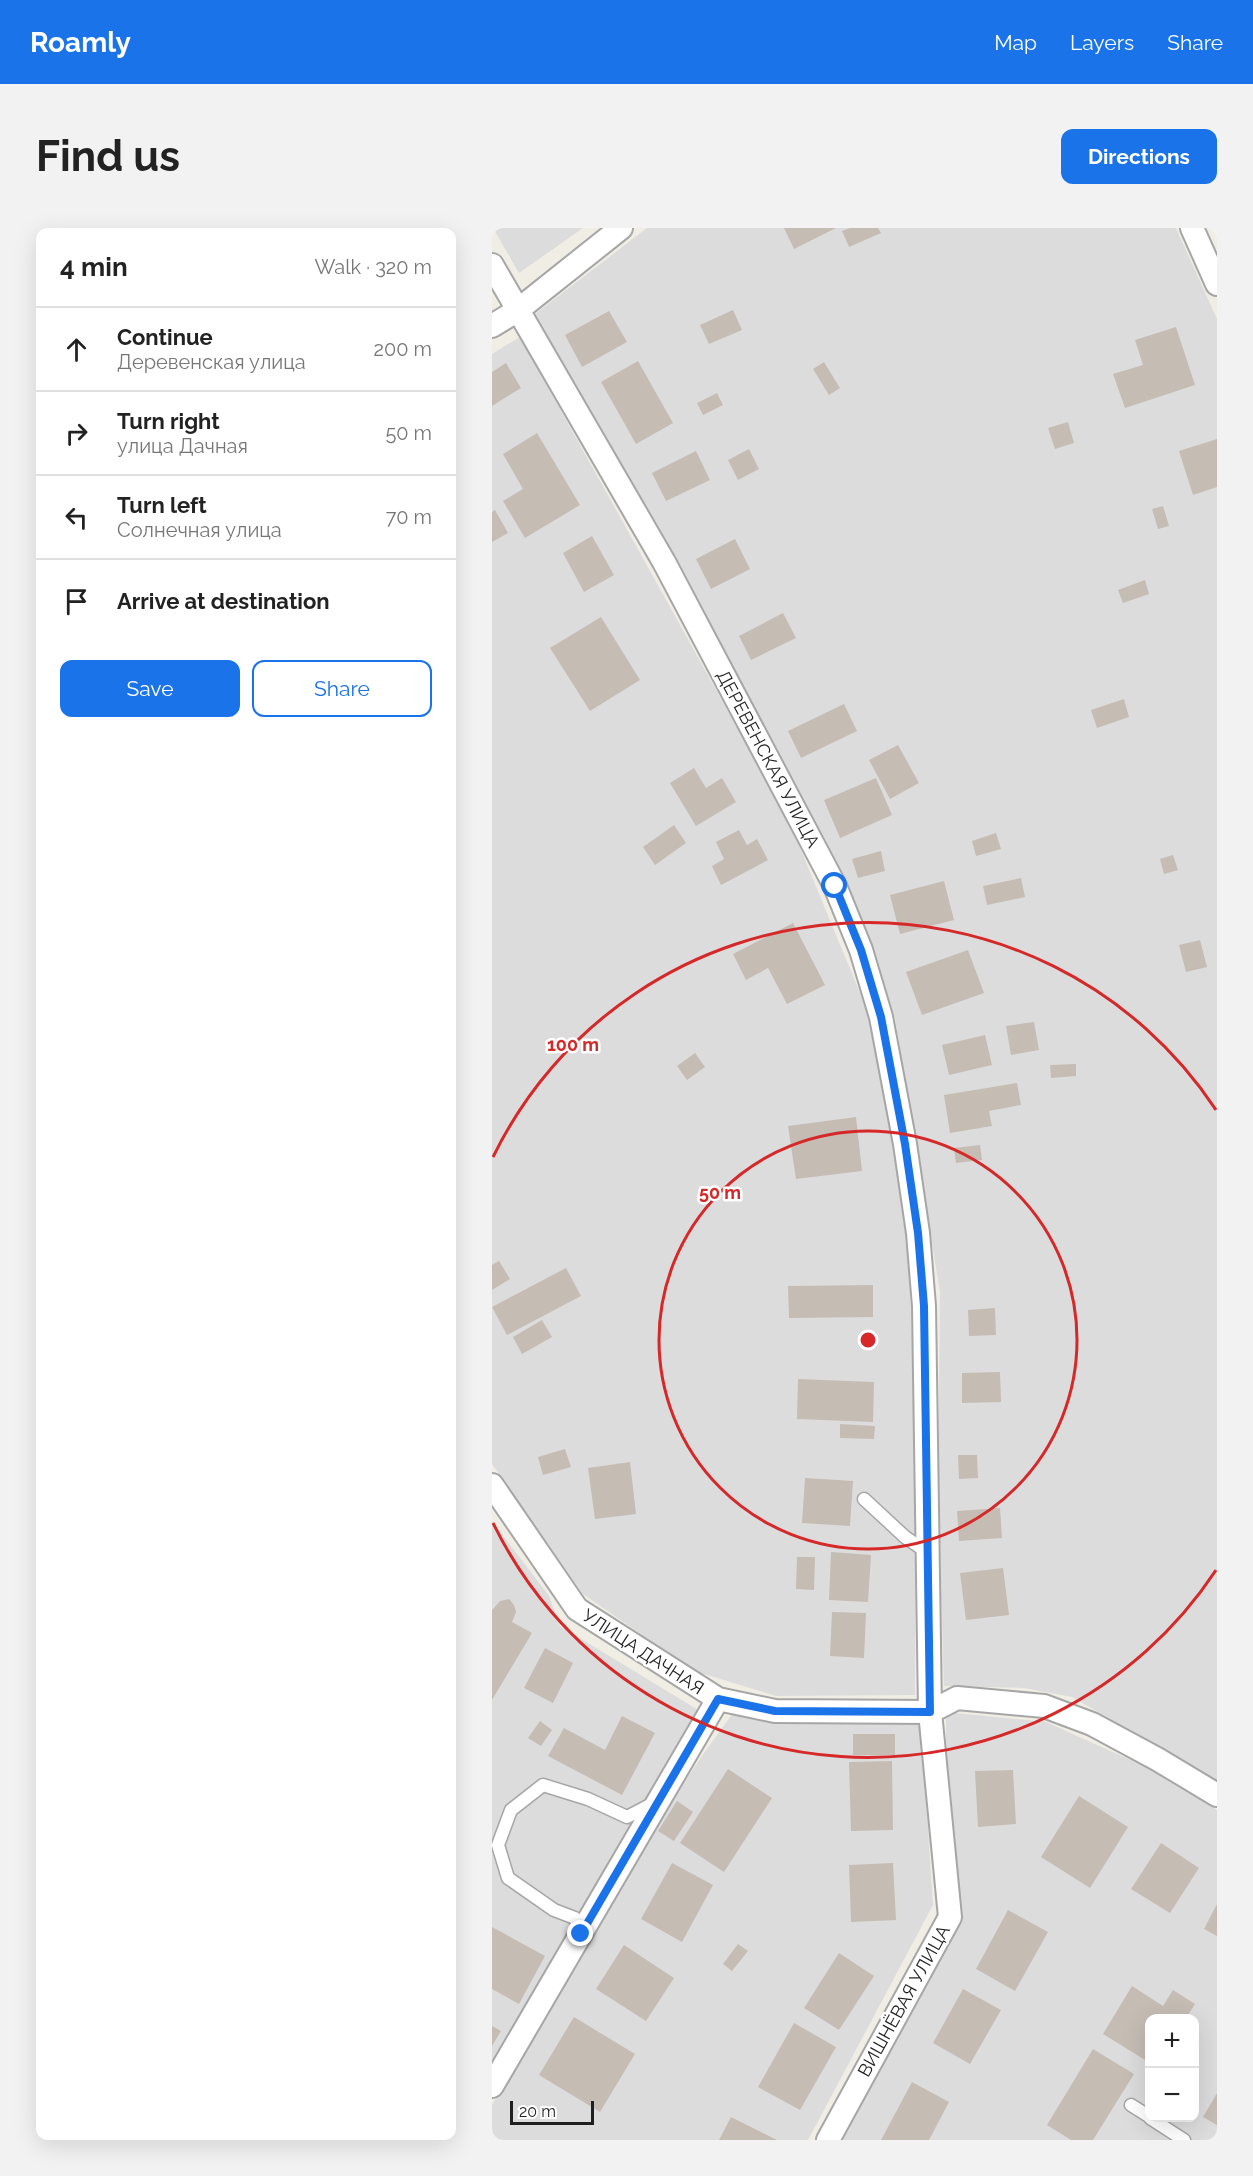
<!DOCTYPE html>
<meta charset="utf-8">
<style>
body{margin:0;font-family:Raleway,sans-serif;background:#f2f2f2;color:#222}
.controls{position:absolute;right:18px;bottom:18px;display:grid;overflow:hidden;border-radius:12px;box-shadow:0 6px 24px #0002}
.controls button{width:54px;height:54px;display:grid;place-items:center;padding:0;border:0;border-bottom:2px solid #e0e0e0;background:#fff;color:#222;font:30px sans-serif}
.scale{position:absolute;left:18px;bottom:15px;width:84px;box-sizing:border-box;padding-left:6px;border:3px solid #1f1f1f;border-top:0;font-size:16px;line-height:21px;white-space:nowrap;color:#1f1f1f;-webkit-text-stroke:4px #fff;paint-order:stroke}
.stop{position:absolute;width:18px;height:18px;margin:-14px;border:4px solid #1a73e8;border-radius:50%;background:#fff}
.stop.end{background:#1a73e8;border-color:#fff;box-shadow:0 2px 6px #0008}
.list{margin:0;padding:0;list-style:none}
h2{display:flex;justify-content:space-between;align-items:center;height:78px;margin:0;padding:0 24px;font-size:26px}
h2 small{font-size:20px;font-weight:400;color:#767676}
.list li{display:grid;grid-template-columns:39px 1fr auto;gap:18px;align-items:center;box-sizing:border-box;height:84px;padding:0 24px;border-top:2px solid #e0e0e0}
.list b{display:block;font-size:22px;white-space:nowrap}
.list p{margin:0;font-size:20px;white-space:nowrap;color:#767676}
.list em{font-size:20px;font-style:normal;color:#767676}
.actions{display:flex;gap:12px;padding:18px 24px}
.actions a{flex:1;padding:14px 0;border:2px solid #1a73e8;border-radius:12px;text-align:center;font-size:21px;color:#1a73e8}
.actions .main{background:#1a73e8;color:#fff}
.icon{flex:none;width:33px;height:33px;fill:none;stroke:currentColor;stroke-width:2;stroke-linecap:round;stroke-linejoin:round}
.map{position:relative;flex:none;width:725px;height:1912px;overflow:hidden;border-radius:12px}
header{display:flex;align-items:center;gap:36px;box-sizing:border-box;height:84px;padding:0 30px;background:#1a73e8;color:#fff}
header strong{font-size:28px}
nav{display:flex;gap:33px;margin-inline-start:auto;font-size:21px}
.intro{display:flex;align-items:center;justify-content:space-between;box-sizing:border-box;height:144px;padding:0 36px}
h1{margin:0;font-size:42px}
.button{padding:15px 27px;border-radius:12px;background:#1a73e8;color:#fff;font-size:21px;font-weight:700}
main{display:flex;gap:36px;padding:0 36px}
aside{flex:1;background:#fff;border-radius:12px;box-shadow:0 6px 24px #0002}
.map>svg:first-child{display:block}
.residential{fill:#dddcdc;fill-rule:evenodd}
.building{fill:#c5bcb4}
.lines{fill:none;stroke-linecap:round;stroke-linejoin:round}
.service-casing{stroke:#a6a6a6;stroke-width:15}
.minor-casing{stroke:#a6a6a6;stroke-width:26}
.service{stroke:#fff;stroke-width:12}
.minor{stroke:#fff;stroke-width:22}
.route{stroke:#1a73e8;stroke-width:8}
.ring{fill:none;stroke:#d62828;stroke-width:3}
.labels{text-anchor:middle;stroke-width:5;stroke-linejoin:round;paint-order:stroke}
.street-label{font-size:18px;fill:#1f1f1f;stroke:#fff}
.centre{fill:#d62828;stroke:#fff;stroke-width:3}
.ring-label{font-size:18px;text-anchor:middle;font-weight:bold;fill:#d62828;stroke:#fff;stroke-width:5;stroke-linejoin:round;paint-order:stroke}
</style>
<header>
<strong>Roamly</strong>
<nav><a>Map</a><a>Layers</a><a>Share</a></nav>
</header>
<div class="intro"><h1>Find us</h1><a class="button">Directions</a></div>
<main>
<aside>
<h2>4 min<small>Walk · 320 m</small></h2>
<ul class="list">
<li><svg class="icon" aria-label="ahead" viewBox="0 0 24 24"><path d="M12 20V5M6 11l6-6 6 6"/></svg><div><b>Continue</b><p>Деревенская улица</p></div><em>200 m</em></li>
<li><svg class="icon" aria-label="right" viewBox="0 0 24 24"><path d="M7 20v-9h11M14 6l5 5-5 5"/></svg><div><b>Turn right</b><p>улица Дачная</p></div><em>50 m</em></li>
<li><svg class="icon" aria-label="left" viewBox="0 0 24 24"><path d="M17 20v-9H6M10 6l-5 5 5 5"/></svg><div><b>Turn left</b><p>Солнечная улица</p></div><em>70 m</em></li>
<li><svg class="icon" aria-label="arrive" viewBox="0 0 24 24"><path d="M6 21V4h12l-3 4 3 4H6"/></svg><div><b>Arrive at destination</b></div></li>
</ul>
<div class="actions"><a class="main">Save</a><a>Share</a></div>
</aside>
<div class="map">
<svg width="725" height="1912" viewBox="0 0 725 1912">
<rect width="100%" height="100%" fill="#f0ede5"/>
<!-- residential -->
<path class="residential" d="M1,0H91L27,45Z
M155,0H684L725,91V1553L580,1469L532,1460L452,1458L446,1278L448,1064L403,791L380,717L347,645L157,286L43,86Z
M28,109L297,593L375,782L415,992L424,1207L423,1467L284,1468L202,1443L91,1366L0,1236V126Z
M0,1293L57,1368L68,1398L206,1482L0,1840Z
M241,1485L429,1494L441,1677L316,1912H0V1877L154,1611L212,1525Z
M463,1485L554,1494L652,1538L725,1582V1912H347L461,1704L469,1674L454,1561V1488ZM658,1790H702V1890H658Z"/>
<!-- building -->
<path class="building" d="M292,0H344L302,21Z
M358,0H386L389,5L357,19L350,3Z
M241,82L250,102L217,116L208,97Z
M117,83L135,114L90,139L73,107Z
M684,99L703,157L633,180L621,146L651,137L643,112Z
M146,133L181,195L144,216L109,154Z
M332,134L348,160L337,167L321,141Z
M14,135L29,160L0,178V144Z
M225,165L231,177L211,187L205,175Z
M576,194L582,215L563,221L556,200Z
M45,205L88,277L33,310L11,273L31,261L11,226Z
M725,211V259L701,267L687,223Z
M257,221L267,241L246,252L236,232Z
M204,223L218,252L174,273L160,245Z
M671,278L677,298L666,301L660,281Z
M3,282L16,305L0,314V284Z
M100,308L122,347L92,364L71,325Z
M243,311L258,341L219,361L204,331Z
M653,352L657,366L631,375L626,362Z
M291,385L304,410L259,432L247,408Z
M109,389L148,452L98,483L58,420Z
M632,471L637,489L605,500L599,482Z
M352,476L365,503L309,530L296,503Z
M406,517L427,555L398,571L377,532Z
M202,540L214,560L230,550L244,574L204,598L178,555Z
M384,550L400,587L348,610L332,572Z
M182,597L194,615L163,637L151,619Z
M247,602L255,617L265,611L276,632L229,657L220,638L232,631L224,614Z
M504,605L509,621L484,628L480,613Z
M389,623L393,643L366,650L360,631Z
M681,627L686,642L672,646L668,631Z
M529,650L533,669L495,677L491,658Z
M452,653L462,692L408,706L398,667Z
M301,695L333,757L295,776L276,740L254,752L241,726Z
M708,712L715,739L694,744L687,717Z
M476,722L492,765L430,787L414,744Z
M542,794L547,822L519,827L514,798Z
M493,807L500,837L457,847L450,817Z
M203,825L213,839L195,852L185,838Z
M584,836V848L559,850L558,837Z
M525,855L529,877L497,883L500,898L458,905L452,867Z
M364,889L370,943L304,951L296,898Z
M488,917L490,932L464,935L462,920Z
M7,1033L18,1051L0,1062V1037Z
M74,1040L89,1068L15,1107L0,1079Z
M381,1057V1089L297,1090L296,1058Z
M503,1080L504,1107L477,1108L476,1082Z
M50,1092L60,1109L30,1126L21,1109Z
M508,1144L509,1174L470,1175V1145Z
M306,1151L382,1154L381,1194L305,1191Z
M348,1196L383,1198L382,1211L348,1210Z
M73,1221L79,1239L51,1247L46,1229Z
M466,1227H485L486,1250L467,1251Z
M138,1234L144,1286L103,1291L96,1240Z
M313,1250L361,1253L358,1298L310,1295Z
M508,1280L510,1310L467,1313L465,1283Z
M339,1324L379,1327L376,1374L337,1372Z
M305,1329H323L322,1362L304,1361Z
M511,1340L517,1387L474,1392L468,1345Z
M17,1371L22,1377L24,1384L20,1394L40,1405L0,1472V1382L8,1373Z
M340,1384L374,1385L372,1430L338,1428Z
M53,1420L81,1435L61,1475L32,1460Z
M130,1488L163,1505L130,1567L56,1528L72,1500L113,1522Z
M48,1493L60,1502L49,1518L36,1510Z
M361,1506H403V1527H361Z
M400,1533L401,1602L359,1603L357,1534Z
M236,1541L280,1570L232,1644L188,1615Z
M521,1542L524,1596L486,1599L483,1543Z
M587,1568L636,1599L598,1660L549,1629Z
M185,1573L201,1584L182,1613L166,1603Z
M669,1615L707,1640L678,1685L639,1661Z
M180,1635L221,1657L190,1714L149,1691Z
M401,1635L404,1692L359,1694L357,1637Z
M725,1676V1708L712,1701Z
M516,1682L556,1704L523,1763L484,1741Z
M0,1699L53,1728L27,1776L0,1761Z
M246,1716L256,1723L240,1743L231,1736Z
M132,1717L182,1750L154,1793L104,1761Z
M347,1725L382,1748L347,1802L312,1780Z
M640,1758L671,1778L681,1762L703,1776L694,1790H658V1835L611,1806Z
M471,1761L509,1782L478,1836L441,1815Z
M82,1789L143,1826L108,1884L47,1847Z
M302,1795L344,1819L308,1882L266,1859Z
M0,1798L9,1803L0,1818Z
M601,1821L642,1846L601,1912H579L555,1897Z
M420,1854L457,1874L437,1912H389Z
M725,1865V1897L711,1889Z
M239,1889L285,1912H227Z"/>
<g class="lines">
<defs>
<path id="service" d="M372,1271L413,1309L435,1324
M89,1706L83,1690L62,1682L16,1650L6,1617L19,1582L51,1557L96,1571L135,1589L160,1576
M639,1877L658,1889
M658,1890L692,1912"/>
<path id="minor" d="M700,0L725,56
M0,37L172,334L343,658L369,722L389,789L413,916L426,1005L432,1078L438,1484L458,1689L336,1912
M0,98L26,82L129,0
M0,1257L85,1381L226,1471L283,1483L438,1484L465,1470L552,1478L600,1496L665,1531L725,1567
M0,1858L226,1471"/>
</defs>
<!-- service casing -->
<use href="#service" class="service-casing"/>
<!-- minor casing -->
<use href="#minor" class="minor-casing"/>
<!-- service -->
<use href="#service" class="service"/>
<!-- minor -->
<use href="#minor" class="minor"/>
</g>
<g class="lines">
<!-- route -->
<path class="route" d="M89,1706L226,1471L283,1483L438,1484L432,1078L426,1005L413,916L389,789L369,722L343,658"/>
</g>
<!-- distance rings -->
<g class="ring">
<circle cx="376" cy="1112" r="209"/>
<path d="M724 1342A417 417 0 0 1 1 1295M1 929A417 417 0 0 1 724 882"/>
</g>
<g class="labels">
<!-- street labels -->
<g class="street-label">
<text transform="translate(276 531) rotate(62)" y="6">ДЕРЕВЕНСКАЯ УЛИЦА</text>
<text transform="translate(151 1424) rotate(33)" y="6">УЛИЦА ДАЧНАЯ</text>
<text transform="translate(412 1773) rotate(-61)" y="6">ВИШНЁВАЯ УЛИЦА</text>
</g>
</g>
<circle cx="376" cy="1112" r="9" class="centre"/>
<g class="ring-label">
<text x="81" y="823">100 m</text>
<text x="228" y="971">50 m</text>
</g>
</svg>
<div class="controls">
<button>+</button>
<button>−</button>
</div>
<div class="scale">20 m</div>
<div class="stop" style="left:343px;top:658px"></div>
<div class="stop end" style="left:89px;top:1706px"></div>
</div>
</main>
